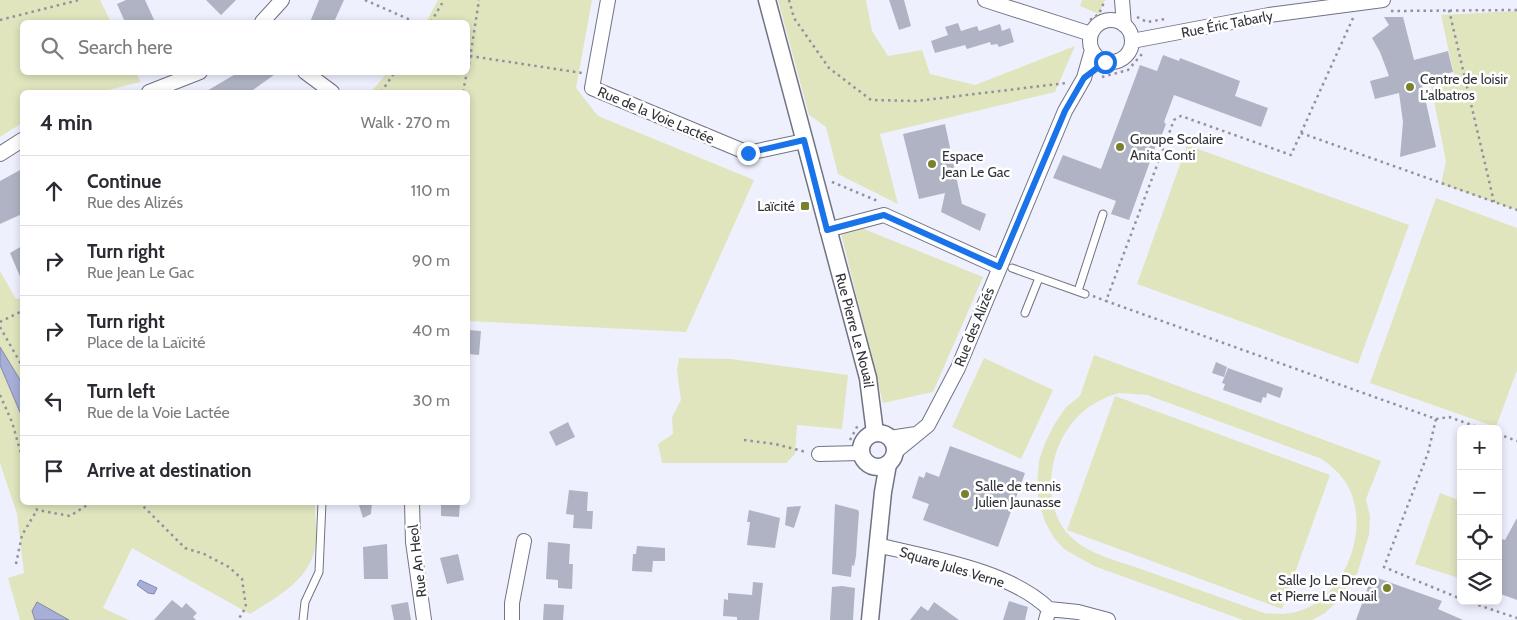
<!DOCTYPE html>
<meta charset="utf-8">
<style>
body{margin:0;font-family:Cabin,sans-serif;background:#f7f7f7;color:#2b2b33}
.controls{position:absolute;right:15px;bottom:15px;display:grid;overflow:hidden;border-radius:8px;box-shadow:0 2px 8px #0003}
.controls button{width:45px;height:45px;display:grid;place-items:center;padding:0;border:0;border-bottom:1px solid #e1e1e2;background:#fff;color:#2b2b33;font:25px sans-serif}
.stop{position:absolute;width:15px;height:15px;margin:-11px;border:4px solid #1a73e8;border-radius:50%;background:#fff}
.stop.end{background:#1a73e8;border-color:#fff;box-shadow:0 1px 5px #0008}
.list{margin:0;padding:0;list-style:none}
h2{display:flex;justify-content:space-between;align-items:center;height:65px;margin:0;padding:0 20px;font-size:21px}
h2 small{font-size:16px;font-weight:400;color:#7c7c81}
.list li{display:grid;grid-template-columns:32px 1fr auto;gap:15px;align-items:center;box-sizing:border-box;height:70px;padding:0 20px;border-top:1px solid #e1e1e2}
.list b{display:block;font-size:19px;white-space:nowrap}
.list p{margin:0;font-size:16px;white-space:nowrap;color:#7c7c81}
.list em{font-size:16px;font-style:normal;color:#7c7c81}
.icon{flex:none;width:28px;height:28px;fill:none;stroke:currentColor;stroke-width:2;stroke-linecap:round;stroke-linejoin:round}
.map{position:relative;flex:none;width:1517px;height:620px;overflow:hidden}
.search{position:absolute;background:#fff;box-shadow:0 2px 8px #0003;left:20px;top:20px;width:450px;height:55px;display:flex;align-items:center;gap:12px;box-sizing:border-box;padding:0 18px;border-radius:8px;color:#7c7c81;font-size:19px}
.panel{position:absolute;background:#fff;box-shadow:0 2px 8px #0003;left:20px;top:90px;width:450px;height:415px;border-radius:8px}
.map>svg:first-child{display:block}
.green{fill:#e0e5be;fill-rule:evenodd}
.water{fill:#a7aed7;stroke:#8489a8}
.building{fill:#b0b3c3}
.lines{fill:none;stroke-linecap:round;stroke-linejoin:round}
.service-casing{stroke:#707382;stroke-width:9}
.minor-casing{stroke:#707382;stroke-width:16}
.tertiary-casing{stroke:#707382;stroke-width:19}
.path{stroke:#91929d;stroke-width:2.5;stroke-dasharray:2.5 4;stroke-linecap:butt}
.service{stroke:#fff;stroke-width:7}
.minor{stroke:#fff;stroke-width:14}
.tertiary{stroke:#fff;stroke-width:16}
.route{stroke:#1a73e8;stroke-width:6}
.poi-dot{fill:#7a812d;stroke:#fff;stroke-width:2}
.labels{text-anchor:middle;stroke-width:5;stroke-linejoin:round;paint-order:stroke}
.street-label{font-size:14px;fill:#32333a;stroke:#fff}
.poi-label{font-size:14px;fill:#32333a;stroke:#fff;text-anchor:start}
</style>
<div class="map">
<svg width="1517" height="620" viewBox="0 0 1517 620">
<rect width="100%" height="100%" fill="#eef0fe"/>
<!-- green -->
<path class="green" d="M0,0H100L111,22H22V72L136,73L141,82L99,92H22V123L0,137Z
M438,0H592L576,88L598,116L754,180L686,332L468,321V92H371L387,73L468,72V22H426Z
M778,0H866L872,31L888,56L922,50L930,74L975,85L1075,46L1055,92L880,134L898,204L838,174L826,127L809,115Z
M1082,0H1105L1099,14L1080,6Z
M1517,11V210L1441,184L1446,161L1430,81L1454,75L1441,15Z
M1187,145L1409,225L1358,364L1137,284Z
M1436,198L1517,228V370L1496,427L1370,383Z
M854,225L983,277L933,392L883,403L841,233Z
M0,271L16,299L22,298V502L315,503C315,518 318,538 314,553C305,583 275,598 250,614L132,548L103,608L129,620H69L59,615L32,611L35,620H20L8,578L24,573L17,514L0,463Z
M1094,355L1381,461L1366,499L1370,516L1369,535L1357,574L1337,602L1325,613L1312,620H1243L1094,566L1064,549L1054,538L1045,522L1039,503L1037,486L1039,461L1045,443L1054,425L1066,407L1080,396ZM1119,393L1147,395L1322,459C1331,466 1340,473 1346,483C1372,524 1347,594 1302,610C1290,615 1276,614 1264,613C1223,598 1182,584 1141,569C1119,561 1090,555 1072,538C1049,517 1047,481 1056,453C1067,421 1088,402 1119,393Z
M679,358L731,359L848,375L842,429L797,425L795,454L786,463H662L658,444L673,434L672,417L681,400L677,370Z
M984,358L1053,390L1021,459L952,427Z
M1115,396L1330,475L1282,609L1067,530Z
M1440,493L1461,501L1459,578L1415,564Z"/>
<!-- water -->
<path class="water" d="M0,347L22,383V417L0,365Z
M140,580L157,588L154,594L148,593L137,585Z
M37,602L69,620H35L32,611Z"/>
<!-- building -->
<path class="building" d="M126,0H145L155,22H125L117,4Z
M206,0H236L221,15Z
M319,0H344L334,22H310Z
M889,0H904L911,26L899,30Z
M1384,17H1403L1414,60L1448,51L1453,72L1421,80L1436,147L1400,157L1403,122L1399,93L1375,99L1370,81L1389,76L1380,52L1372,38L1389,25Z
M958,23L961,31L977,26L979,31L1000,24L1002,31L1010,28L1014,42L999,47L997,44L991,45L990,42L967,49L965,45L935,53L931,41L948,35L945,27Z
M1163,55L1179,61L1180,58L1240,81L1235,96L1268,108L1261,127L1174,95L1164,122L1166,124L1158,145H1156L1129,220L1111,214L1116,201L1053,178L1063,155L1101,169L1140,65L1157,71Z
M239,72H278L250,92H205Z
M945,124L962,204L986,214L980,231L941,212L945,193L919,199L903,134Z
M22,169V214L0,224V181Z
M22,246V281L10,253Z
M468,330L481,331L479,355L468,354Z
M1216,362L1227,367L1224,377L1212,373Z
M1228,368L1283,388L1280,398L1267,393L1266,398L1263,397L1261,403L1223,390L1225,384L1222,383Z
M568,422L575,437L556,446L549,432Z
M950,446L1025,473L998,547L923,520L929,504L912,498L919,476L924,478L926,472L939,477Z
M569,490L588,492L587,511H593L592,529L573,528L574,515L566,514Z
M358,502H372L371,514L363,518Z
M441,503H460L459,517L441,516Z
M835,504L858,510L859,512L856,556L854,566L852,565L851,577L832,574Z
M801,506L794,528L785,525L787,507Z
M749,510L780,518L775,548L747,545L750,522H747Z
M1517,518V600L1498,593V538L1505,540Z
M548,542L570,544L569,564H573L572,589L558,588V580L546,579Z
M387,544L388,579H364L363,547Z
M637,546L665,548V561H653L652,572L632,571L633,554H636Z
M458,554L464,580L447,584L440,558Z
M1372,576L1442,601L1438,609L1463,620H1356Z
M753,582L763,583L759,620H737V617L723,616L724,599L728,600V593L752,595Z
M842,586L855,588L853,620H830L832,587Z
M172,600L182,608L186,603L197,613L193,617L196,620H154Z
M1009,601L1028,607L1025,620H1003Z
M408,602L411,620H394L391,605Z
M934,602L959,620H910L921,606L928,611Z
M544,604L564,605L563,620H543Z"/>
<g class="lines">
<defs>
<path id="service" d="M1012,268L1085,294
M1078,291L1103,214
M1025,313L1039,278
M303,620L305,602L319,572L322,502"/>
<path id="minor" d="M608,0L592,88L748,153L804,141
M985,0L1091,34
M1122,0L1124,25
M1090 41a21 21 0 1 1 42 0a21 21 0 1 1-42 0Z
M262,22L282,0
M1132,41L1269,15L1383,0
M305,72L332,92
M149,92L200,72
M0,154L22,140
M827,230L884,215L999,267
M890,438L916,434
M895,452L928,425L958,368L1065,111L1084,78L1092,50
M819,454L861,453
M412,502L413,542L424,620
M877,545C930,558 1009,570 1049,609L1046,620
M1049,609L1078,612L1108,620
M512,620V603L524,541"/>
<g id="tertiary">
<path id="s1" d="M767,0L868,378L875,433"/>
<circle cx="878" cy="450" r="17"/>
<path d="M870,620L883,492L888,464"/>
</g>
</defs>
<!-- service casing -->
<use href="#service" class="service-casing"/>
<!-- minor casing -->
<use href="#minor" class="minor-casing"/>
<!-- tertiary casing -->
<use href="#tertiary" class="tertiary-casing"/>
<!-- path -->
<path class="path" d="M365,0L415,22
M789,0L794,18L829,68L871,100L917,101L1066,83
M1449,10L1494,202
M1391,11L1517,10
M1137,17L1147,22L1165,19
M1353,18L1291,155L1181,116L1174,120L1106,301L1436,419L1449,417L1483,429
M0,20L79,0
M1090,20L1099,14L1105,0
M431,22L444,0
M470,56L582,73
M468,71L479,0
M1102,77L1128,70L1142,54
M381,92L395,72
M463,92L467,72
M1301,133L1517,210
M832,182L880,202
M1093,296L1106,301
M0,322L22,311
M0,327L22,366
M0,395L12,422L22,457
M1436,419L1428,453L1384,567L1461,599
M1498,434L1517,441
M744,440L775,444L806,452
M850,440L858,425
M35,502L37,510L70,516L92,502
M139,502L185,548L204,554L229,567L242,579L246,607L238,620
M16,564L22,535L37,510
M1466,601L1517,618"/>
<!-- service -->
<use href="#service" class="service"/>
<!-- minor -->
<use href="#minor" class="minor"/>
<!-- tertiary -->
<use href="#tertiary" class="tertiary"/>
</g>
<g class="lines">
<!-- route -->
<path class="route" d="M748,153L804,140L827,230L884,215L999,267L1065,111L1084,78L1105,62"/>
</g>
<!-- markers -->
<g class="poi-dot">
<circle cx="1410" cy="87" r="5"/>
<circle cx="1120" cy="147" r="5"/>
<circle cx="932" cy="164" r="5"/>
<rect x="800" y="201" width="10" height="10" rx="2.5"/>
<circle cx="965" cy="494" r="5"/>
<circle cx="1387" cy="588" r="5"/>
</g>
<g class="labels">
<!-- street labels -->
<g class="street-label">
<text transform="translate(1227 24) rotate(-11)" y="5">Rue Éric Tabarly</text>
<text transform="translate(656 115) rotate(23)" y="5">Rue de la Voie Lactée</text>
<text transform="translate(974 327) rotate(-68)" y="5">Rue des Alizés</text>
<text dy="5" stroke="none"><textPath href="#s1" startOffset="342">Rue Pierre Le Nouail</textPath></text>
<text transform="translate(417 561) rotate(-97)" y="5">Rue An Heol</text>
<text transform="translate(952 567) rotate(17)" y="5">Square Jules Verne</text>
</g>
<!-- poi labels -->
<g class="poi-label">
<text x="1420" y="84">Centre de loisir<tspan x="1420" dy="16">L'albatros</tspan></text>
<text x="1130" y="144">Groupe Scolaire<tspan x="1130" dy="16">Anita Conti</tspan></text>
<text x="942" y="161">Espace<tspan x="942" dy="16">Jean Le Gac</tspan></text>
<text x="795" y="211" text-anchor="end">Laïcité</text>
<text x="975" y="491">Salle de tennis<tspan x="975" dy="16">Julien Jaunasse</tspan></text>
<text x="1377" y="585" text-anchor="end">Salle Jo Le Drevo<tspan x="1377" dy="16">et Pierre Le Nouail</tspan></text>
</g>
</g>
</svg>
<div class="controls">
<button>+</button>
<button>−</button>
<button><svg class="icon" aria-label="locate" viewBox="0 0 24 24"><circle cx="12" cy="12" r="6"/><path d="M12 2v4M12 18v4M2 12h4M18 12h4"/></svg></button>
<button><svg class="icon" aria-label="layers" viewBox="0 0 24 24"><path d="M12 4l9 5-9 5-9-5zM3 14l9 5 9-5"/></svg></button>
</div>
<div class="stop" style="left:1105px;top:62px"></div>
<div class="stop end" style="left:748px;top:153px"></div>
<div class="search"><svg class="icon" aria-label="search" viewBox="0 0 24 24"><circle cx="10" cy="10" r="6"/><path d="M15 15l6 6"/></svg>Search here</div>
<section class="panel">
<h2>4 min<small>Walk · 270 m</small></h2>
<ul class="list">
<li><svg class="icon" aria-label="ahead" viewBox="0 0 24 24"><path d="M12 20V5M6 11l6-6 6 6"/></svg><div><b>Continue</b><p>Rue des Alizés</p></div><em>110 m</em></li>
<li><svg class="icon" aria-label="right" viewBox="0 0 24 24"><path d="M7 20v-9h11M14 6l5 5-5 5"/></svg><div><b>Turn right</b><p>Rue Jean Le Gac</p></div><em>90 m</em></li>
<li><svg class="icon" aria-label="right" viewBox="0 0 24 24"><path d="M7 20v-9h11M14 6l5 5-5 5"/></svg><div><b>Turn right</b><p>Place de la Laïcité</p></div><em>40 m</em></li>
<li><svg class="icon" aria-label="left" viewBox="0 0 24 24"><path d="M17 20v-9H6M10 6l-5 5 5 5"/></svg><div><b>Turn left</b><p>Rue de la Voie Lactée</p></div><em>30 m</em></li>
<li><svg class="icon" aria-label="arrive" viewBox="0 0 24 24"><path d="M6 21V4h12l-3 4 3 4H6"/></svg><div><b>Arrive at destination</b></div></li>
</ul>
</section>
</div>
